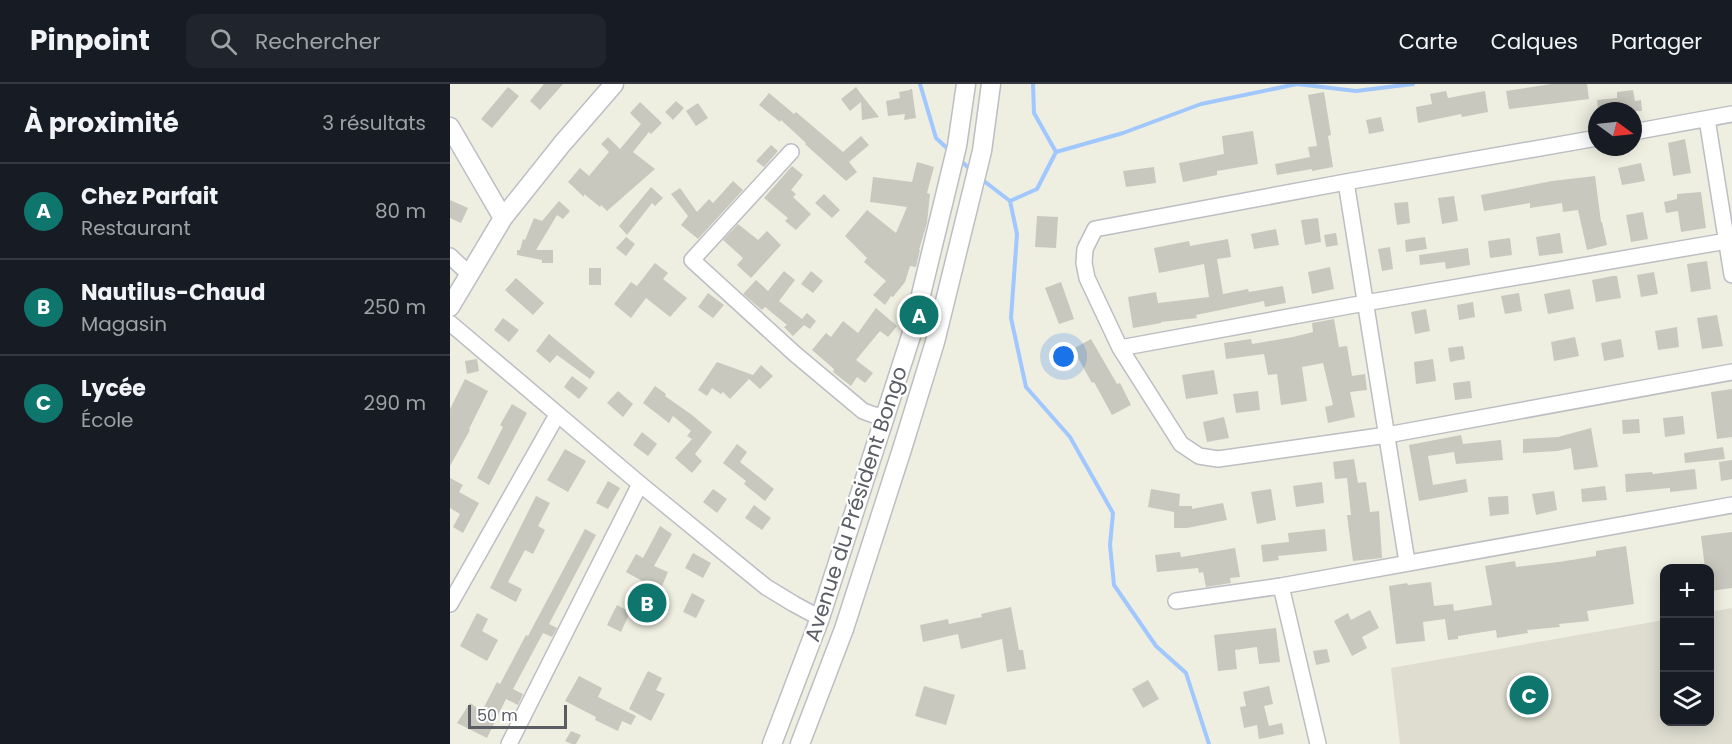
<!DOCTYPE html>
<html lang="fr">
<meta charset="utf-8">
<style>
body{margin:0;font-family:Poppins,sans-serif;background:#20242c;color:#f1f3f6}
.controls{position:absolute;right:18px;bottom:18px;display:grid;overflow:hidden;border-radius:12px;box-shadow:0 3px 15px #0003}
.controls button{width:54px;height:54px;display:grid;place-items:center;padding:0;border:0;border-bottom:2px solid #363941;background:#171b24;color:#f1f3f6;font:30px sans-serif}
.compass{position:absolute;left:1138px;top:18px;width:54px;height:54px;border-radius:50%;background:#171b24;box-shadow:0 3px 15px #0003;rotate:105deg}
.scale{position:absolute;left:18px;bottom:15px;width:99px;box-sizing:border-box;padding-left:6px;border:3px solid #5a5d64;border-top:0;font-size:16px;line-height:21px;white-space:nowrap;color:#5a5d64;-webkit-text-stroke:4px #fff;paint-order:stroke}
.you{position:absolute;left:614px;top:273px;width:21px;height:21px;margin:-15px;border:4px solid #fff;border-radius:50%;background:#1a73e8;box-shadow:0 0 0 9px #1a73e833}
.badge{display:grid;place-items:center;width:39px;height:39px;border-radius:50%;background:#0f766e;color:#fff;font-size:20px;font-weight:700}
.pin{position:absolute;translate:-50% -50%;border:3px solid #fff;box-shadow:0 2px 6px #0006}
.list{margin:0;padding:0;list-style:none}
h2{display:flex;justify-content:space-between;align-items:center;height:78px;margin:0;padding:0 24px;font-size:26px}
h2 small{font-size:20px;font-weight:400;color:#9ea1a6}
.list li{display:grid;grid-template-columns:39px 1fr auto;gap:18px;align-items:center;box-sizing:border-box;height:96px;padding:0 24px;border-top:2px solid #363941}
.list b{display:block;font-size:22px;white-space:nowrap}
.list p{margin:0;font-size:20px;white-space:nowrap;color:#9ea1a6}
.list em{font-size:20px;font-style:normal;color:#9ea1a6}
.icon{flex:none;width:33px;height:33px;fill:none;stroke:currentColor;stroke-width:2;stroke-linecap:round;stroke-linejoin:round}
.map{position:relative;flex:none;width:1282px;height:660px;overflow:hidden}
header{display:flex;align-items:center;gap:36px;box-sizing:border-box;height:84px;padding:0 30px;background:#171b24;border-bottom:2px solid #363941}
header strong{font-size:28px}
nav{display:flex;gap:33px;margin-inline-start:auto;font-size:21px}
.search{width:420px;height:54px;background:#20242c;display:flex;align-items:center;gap:15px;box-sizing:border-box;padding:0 21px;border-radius:12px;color:#9ea1a6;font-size:22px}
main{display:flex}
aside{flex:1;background:#171b24}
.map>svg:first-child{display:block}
.education{fill:#deddd0}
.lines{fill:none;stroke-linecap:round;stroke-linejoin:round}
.stream{stroke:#a1c7ff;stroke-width:4}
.building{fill:#c9c8be}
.minor-casing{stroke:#bcbec4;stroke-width:18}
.tertiary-casing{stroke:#bcbec4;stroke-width:21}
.minor{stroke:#fff;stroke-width:15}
.tertiary{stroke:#fff;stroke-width:18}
.labels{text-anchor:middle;stroke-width:4.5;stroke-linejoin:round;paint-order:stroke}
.street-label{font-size:21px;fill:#5a5d64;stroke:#fff}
</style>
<header>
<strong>Pinpoint</strong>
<div class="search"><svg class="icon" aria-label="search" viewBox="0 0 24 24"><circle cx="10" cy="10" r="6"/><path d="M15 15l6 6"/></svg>Rechercher</div>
<nav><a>Carte</a><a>Calques</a><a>Partager</a></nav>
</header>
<main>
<aside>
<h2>À proximité<small>3 résultats</small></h2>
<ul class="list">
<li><span class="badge">A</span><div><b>Chez Parfait</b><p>Restaurant</p></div><em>80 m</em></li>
<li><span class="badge">B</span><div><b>Nautilus-Chaud</b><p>Magasin</p></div><em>250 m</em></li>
<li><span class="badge">C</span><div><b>Lycée</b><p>École</p></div><em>290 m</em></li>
</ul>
</aside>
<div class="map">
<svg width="1282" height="660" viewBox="0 0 1282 660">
<rect width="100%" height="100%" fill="#eeeee1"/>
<!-- education -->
<path class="education" d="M1282,524V660H950L941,584L1214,536V638H1260V528Z"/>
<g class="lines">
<!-- stream -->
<path class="stream" d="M470,0L486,54L500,67
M583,0L584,29L606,68
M510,76L522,87
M530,94L560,117L567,150L561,234L576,303L620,353L663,429L660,461L664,501L706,562L736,589L759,660
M560,117L587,105L606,68L673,49L751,20L847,0L906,7L963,0"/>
</g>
<!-- building -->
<path class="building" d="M94,0H113L90,26L80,17Z
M1101,0H1137L1139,15L1059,25L1056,7Z
M58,3L69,12L42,44L31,35Z
M406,3L411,10L429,33L412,36L411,18L400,27L391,15Z
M460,5H462L466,34L454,36L455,30L438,32L436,17L450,14L449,8L460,6Z
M1183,6L1185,17L1191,16L1192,27H1148L1147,16L1167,14V8Z
M996,7L998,14L1035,7L1038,28L1012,33L1011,30L968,39L966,23L982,20L980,10Z
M874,8L881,51L878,52L883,83L862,87V85L827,91L825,80L860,73L858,63L867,62L858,11Z
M319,9L344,30L346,28L393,68L411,52L419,61L399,78L407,88L396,97L355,60L356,59L331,36L330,38L309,21Z
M226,17L234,24L223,36L215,28Z
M190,18L212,39L201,50L199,48L183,68L205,85L157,127L151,121L150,123L134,110V113L118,98L130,84L139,92L159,68L151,60L158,53L170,65L191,40L180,29Z
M248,19L258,34L246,42L236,27Z
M931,33L934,47L919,50L916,36Z
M803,47L808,80L767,87V91L733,98L729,79L774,70L772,52Z
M1235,55L1241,89L1223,92L1218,59Z
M321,61L328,67L314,83L306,77Z
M467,78L484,83L477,109L480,110L477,139L469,166H470L466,183L460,182L455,198L443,213L441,212L435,221L423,211L436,197L414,178L417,174L395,152L417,126L446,149L457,123L420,118L423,93L462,98Z
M1191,79L1195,97L1172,101L1168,84Z
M342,82L353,91L341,106L346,110L343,113L361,130L346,146L335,137L338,134L314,114Z
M704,83L706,99L676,103L673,87Z
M1145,92L1151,138H1152L1157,161L1137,166L1128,126L1113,128L1112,119L1080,124V119L1034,127L1031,111L1102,97Z
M283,97L293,106L248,155L231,141L238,132L221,110L230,104L247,128L259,115L263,119Z
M201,103L213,114L205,122L202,119L177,151L169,142Z
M1251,108L1256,144L1231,148L1228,127L1216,129L1214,118L1227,115V110Z
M374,110L390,126L382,134L365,119Z
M1004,112L1008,137L992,140L988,114Z
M0,116L18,124L11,139L0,134Z
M109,117L120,127L113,135L107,131L86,166H103V179H92V176L67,171V166H70L73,155L75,156L84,134L92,137Z
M958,118L960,139L947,141L944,119Z
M1193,128L1198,155L1181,158L1176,131Z
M587,132L608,133L606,164L585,163Z
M868,134L871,158L855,161L851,136Z
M288,140L308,156L317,147L331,161L301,194L287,181L293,174L273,156Z
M826,145L829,161L804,165L801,150Z
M886,149L888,161L876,163L874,151Z
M1110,149L1113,169L1089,172L1086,153Z
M176,153L185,160L176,172L166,164Z
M975,153L977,165L956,168L955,156Z
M1060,154L1062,171L1040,174L1038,157Z
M778,155L781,173L767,175L773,210L798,205L799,208L833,202L836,219L815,223L814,217L746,231L747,234L711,238V239L683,244L678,213L706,208L708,219L759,213L754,180L709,189L704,164L739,157L740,162Z
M940,163L943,185L932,187L928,165Z
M1018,164L1020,181L996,185L995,178L970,181L969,171Z
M1257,177L1261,205L1241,208L1237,180Z
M205,179L218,189L213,195L237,214L220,233L196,214L181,234L164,220L181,198L187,202Z
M880,183L884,205L862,210L858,188Z
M139,184H151V201H139Z
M334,187L345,196L329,217L352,235L357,229L366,237L360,245L354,241L343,252L334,243L337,241L315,223L312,226L293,210L306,196L318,207Z
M361,187L373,197L363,209L351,200Z
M1204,188L1208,210L1191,213L1187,191Z
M1163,192H1167L1171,214L1146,218L1142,196Z
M66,194L94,219L83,231L55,206Z
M611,198L624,235L609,240L595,204Z
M1120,205L1124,225L1098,230L1094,210Z
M258,209L274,221L263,234L248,223Z
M1069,209L1072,227L1055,230L1051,212Z
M1023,218L1025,233L1009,236L1007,221Z
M426,224L447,242L438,253L430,247L406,276L423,289L415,299L407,293L401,302L383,288L384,285L362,266L376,249L381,253L393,237L408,249Z
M976,225L980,247L965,250L961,228Z
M1267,231L1273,262L1252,265L1247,234Z
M53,234L69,246L59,258L44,246Z
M884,235L889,263L897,262L902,292L915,290L917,306L900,308L905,333L878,339L875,323L883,321L873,279L852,283L857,317L831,321L827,290L818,291L814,270L776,275L774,259L801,255L802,260L843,253L863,248L862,239Z
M1227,243L1229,263L1208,266L1205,247Z
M99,250L145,288L140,295L107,271L100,279L86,267Z
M1125,253L1129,272L1104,277L1101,258Z
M641,255L667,300L670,299L681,321L662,331L644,298L642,299L623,265Z
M1171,255L1174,273L1154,277L1151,259Z
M1013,262L1015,275L1000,278L998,264Z
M27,275L29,287L17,290L15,277Z
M983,275L986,297L966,300L964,278Z
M267,278L303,291L311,281L323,292L310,305L299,295L280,315L273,308L271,310L262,304L257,312L248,306Z
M764,286L768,310L736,315L732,291Z
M122,292L138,304L129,315L114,303Z
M15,295L38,307L19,345L20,346L0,382V325Z
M1020,297L1022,314L1005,316L1003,299Z
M205,302L216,310L215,312L242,331L262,348L245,370L252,377L242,389L225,374L242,355L237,352L241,347L223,332L219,339L193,319Z
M1282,305V353L1267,355L1261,308Z
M168,307L183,320L173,333L157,319Z
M808,307L810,326L786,329L783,310Z
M62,320L77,329L39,401L27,394L53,343L50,341Z
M1233,332L1235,350L1215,353L1213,334Z
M774,333L779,354L757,358L753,338Z
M1189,335L1190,349L1173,350L1172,336Z
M1141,344L1148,383L1124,386L1121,364L1107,367L1073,369V355L1108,353Z
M192,348L207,360L198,372L183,361Z
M1011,351L1013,360L1051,356L1053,376L1006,380L1004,368L978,372L983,401L1016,395L1018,408L969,417L959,361Z
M287,360L297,368L290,378L324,405L315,417L294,400L296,397L273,379Z
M1273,363L1275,375L1235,379L1234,369Z
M115,365L136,377L118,408L97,396Z
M904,375L908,399L916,398L920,428L929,427L932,474L903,477L897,431H901L897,394L885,395L883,378Z
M1282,376V395L1271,397L1269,378Z
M1245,385L1247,405L1220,408V404L1176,408L1175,390L1202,388L1203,390Z
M0,394L13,401L9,408L29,419L13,449L3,443L10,430L0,424Z
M158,397L170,404L158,425L146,419Z
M872,398L874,419L846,423L843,402Z
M1155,402L1157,416L1132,418L1131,405Z
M263,405L277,415L267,429L253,418Z
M701,405L730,410L729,422H742V425L773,419L777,436L737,444H724V428L698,423Z
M821,405L826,436L807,440L801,408Z
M1104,407L1107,426L1086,431L1082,410Z
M86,412L100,419L88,442L95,446L83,470L75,466L58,498L72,505L66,518L40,504Z
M1058,412L1059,430L1040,432L1038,413Z
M304,421L321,434L312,446L295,434Z
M210,442L222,450L204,482L218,488L206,516L190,509L194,498L176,488L186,470L193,474Z
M135,445L146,451L99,540L107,544L102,553L93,549L63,605L73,610L68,621L56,615L37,654L7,639L20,619L32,627L47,598L50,600L76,551L78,552Z
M875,445L877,467L828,472L829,476L813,478L811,461L839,458L838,449Z
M1282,448V504L1260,507V484H1255L1251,452Z
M1176,462L1184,520L1137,527L1139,537L1109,540L1110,543L1077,546L1078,549L1047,554L1046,546L1008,552V555L998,556L995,535L973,538L975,557L946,560L939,502L957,499L958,501L981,498L984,522L1003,520L1004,527L1042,521L1035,482L1065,477L1066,483L1109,478L1146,472V467Z
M785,464L790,493L780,494L781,499L756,503L753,488L749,489L748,484L707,488L705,471L730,468L731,473Z
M243,469L261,479L253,494L235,484Z
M242,509L255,516L246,534L233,528Z
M167,521L180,528L171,548L157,541Z
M561,523L569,566H573L576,585L557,588L552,555L511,565L508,550L473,558L470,541L498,535L499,540L532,533L531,530Z
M920,526L929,544L912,553L917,564L902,572L884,537L898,529L901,536Z
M27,529L38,535L32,547L48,556L37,577L10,562Z
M826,544L830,578L809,580L807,563L785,566L787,585L768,587L764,551Z
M877,565L880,578L866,581L863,567Z
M198,587L212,594L206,606L215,610L201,637L179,625Z
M129,592L152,604L148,613L186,632L181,641L172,637L168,647L145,636L146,633L115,617Z
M698,596L709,615L693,624L682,605Z
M474,602L505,611L496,641L465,632Z
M819,602L823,620L814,622L819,642L832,639L834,650L809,655L807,641L794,644L790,623L796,622L793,608Z
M121,647L131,651L126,660H122L115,657Z"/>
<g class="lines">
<defs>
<path id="minor" d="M1257,35L1282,191
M1183,48L1282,30
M1147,54L896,98L645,145L635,165L634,179L637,194L670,264L731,360L749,372L768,375L937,351L1282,288
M341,68L242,176L345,270L413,327L424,331L436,332
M896,98L957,478
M0,172L19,190
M0,239L190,400L316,503L344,520L370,534
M670,264L915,219L1277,157
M831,502L868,660
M726,517L831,502L1282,421
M0,520L107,331
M59,660L190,400"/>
<path id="tertiary" d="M0,43L53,134
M0,223L53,134L112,60L164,0
M322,660L370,534L461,252L507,62L516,0
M350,660L394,545L453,362L485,258L532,67L541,0"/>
</defs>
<!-- minor casing -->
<use href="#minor" class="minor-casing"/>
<!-- tertiary casing -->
<use href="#tertiary" class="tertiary-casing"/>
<!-- minor -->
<use href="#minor" class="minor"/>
<!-- tertiary -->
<use href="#tertiary" class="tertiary"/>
</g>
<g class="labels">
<!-- street labels -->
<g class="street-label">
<text transform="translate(406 420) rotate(-72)" y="7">Avenue du Président Bongo</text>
</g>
</g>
</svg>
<div class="controls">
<button>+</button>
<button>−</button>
<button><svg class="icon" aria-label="layers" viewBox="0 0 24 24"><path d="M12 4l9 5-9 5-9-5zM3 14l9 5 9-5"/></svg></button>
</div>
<svg class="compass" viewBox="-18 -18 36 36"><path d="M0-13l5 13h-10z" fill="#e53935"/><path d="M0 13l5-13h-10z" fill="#9ea1a6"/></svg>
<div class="scale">50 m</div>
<div class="you"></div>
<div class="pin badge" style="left:469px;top:231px">A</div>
<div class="pin badge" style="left:197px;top:519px">B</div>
<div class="pin badge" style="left:1079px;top:611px">C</div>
</div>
</main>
